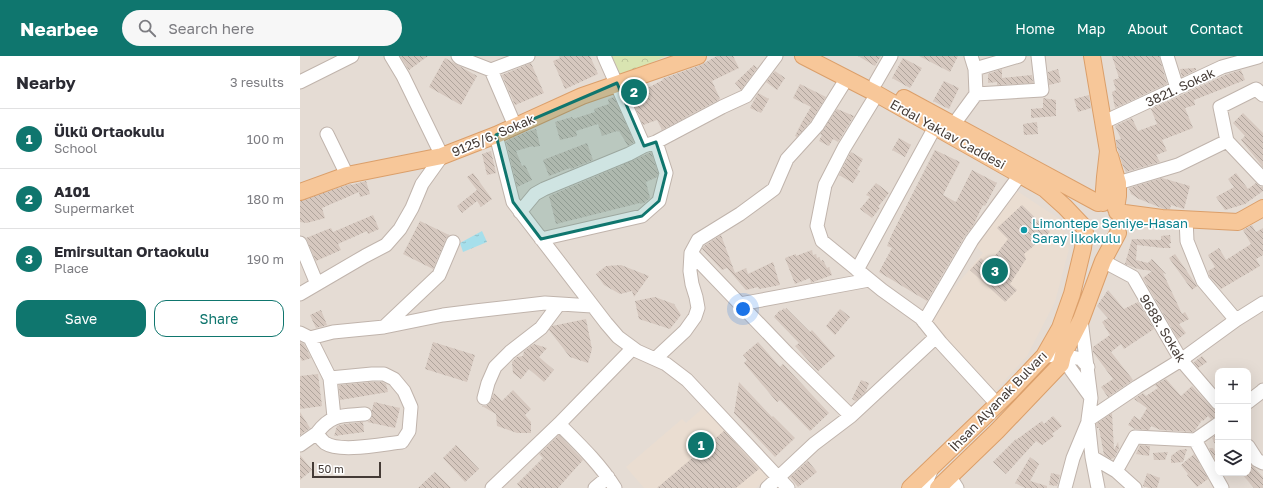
<!DOCTYPE html>
<meta charset="utf-8">
<style>
body{margin:0;font-family:"Golos Text",sans-serif;background:#f7f7f7;color:#2b2b33}
.controls{position:absolute;right:12px;bottom:12px;display:grid;overflow:hidden;border-radius:8px;box-shadow:0 4px 16px #0002}
.controls button{width:36px;height:36px;display:grid;place-items:center;padding:0;border:0;border-bottom:1px solid #e1e1e2;background:#fff;color:#2b2b33;font:20px sans-serif}
.scale{position:absolute;left:12px;bottom:10px;width:69px;box-sizing:border-box;padding-left:4px;border:2px solid #443b36;border-top:0;font-size:11px;line-height:14px;white-space:nowrap;color:#443b36;-webkit-text-stroke:3px #fff;paint-order:stroke}
.you{position:absolute;left:443px;top:253px;width:14px;height:14px;margin:-10px;border:3px solid #fff;border-radius:50%;background:#1a73e8;box-shadow:0 0 0 6px #1a73e833}
.badge{display:grid;place-items:center;width:26px;height:26px;border-radius:50%;background:#0f766e;color:#fff;font-size:13px;font-weight:700}
.pin{position:absolute;translate:-50% -50%;border:2px solid #fff;box-shadow:0 1px 4px #0006}
.list{margin:0;padding:0;list-style:none}
h2{display:flex;justify-content:space-between;align-items:center;height:52px;margin:0;padding:0 16px;font-size:17px}
h2 small{font-size:13px;font-weight:400;color:#7c7c81}
.list li{display:grid;grid-template-columns:26px 1fr auto;gap:12px;align-items:center;box-sizing:border-box;height:60px;padding:0 16px;border-top:1px solid #e1e1e2}
.list b{display:block;font-size:15px;white-space:nowrap}
.list p{margin:0;font-size:13px;white-space:nowrap;color:#7c7c81}
.list em{font-size:13px;font-style:normal;color:#7c7c81}
.actions{display:flex;gap:8px;padding:12px 16px}
.actions a{flex:1;padding:9px 0;border:1px solid #0f766e;border-radius:12px;text-align:center;font-size:14px;color:#0f766e}
.actions .main{background:#0f766e;color:#fff}
.icon{flex:none;width:22px;height:22px;fill:none;stroke:currentColor;stroke-width:2;stroke-linecap:round;stroke-linejoin:round}
.map{position:relative;flex:none;width:963px;height:432px;overflow:hidden}
header{display:flex;align-items:center;gap:24px;box-sizing:border-box;height:56px;padding:0 20px;background:#0f766e;color:#fff}
header strong{font-size:19px}
nav{display:flex;gap:22px;margin-inline-start:auto;font-size:14px}
.search{width:280px;height:36px;background:#f7f7f7;display:flex;align-items:center;gap:10px;box-sizing:border-box;padding:0 14px;border-radius:22px;color:#7c7c81;font-size:15px}
main{display:flex}
aside{flex:1;background:#fff}
.map>svg:first-child{display:block}
.residential{fill:#e5dcd4;fill-rule:evenodd}
.education{fill:#eaddd1}
.forest{fill:url(#forest-crowns)}
.water{fill:url(#water-ripples)}
.building{fill:url(#building-back-hatch)}
.lines{fill:none;stroke-linecap:round;stroke-linejoin:round}
.minor-casing{stroke:#c0b4ac;stroke-width:15}
.major-casing{stroke:#db9f6a;stroke-width:18}
.minor{stroke:#fff;stroke-width:13}
.major{stroke:#f7c799;stroke-width:16}
.marked{fill:#0f766e;fill-opacity:0.2;stroke:#0f766e;stroke-width:3;stroke-linejoin:round}
.culture-dot{fill:#0f9aa8;stroke:#fff;stroke-width:1.5}
.labels{text-anchor:middle;stroke-width:3.5;stroke-linejoin:round;paint-order:stroke}
.street-label{font-size:13px;fill:#443b36;stroke:#fff}
.culture-label{font-size:13px;fill:#0d838f;stroke:#fff;text-anchor:start}
</style>
<header>
<strong>Nearbee</strong>
<div class="search"><svg class="icon" aria-label="search" viewBox="0 0 24 24"><circle cx="10" cy="10" r="6"/><path d="M15 15l6 6"/></svg>Search here</div>
<nav><a>Home</a><a>Map</a><a>About</a><a>Contact</a></nav>
</header>
<main>
<aside>
<h2>Nearby<small>3 results</small></h2>
<ul class="list">
<li><span class="badge">1</span><div><b>Ülkü Ortaokulu</b><p>School</p></div><em>100 m</em></li>
<li><span class="badge">2</span><div><b>A101</b><p>Supermarket</p></div><em>180 m</em></li>
<li><span class="badge">3</span><div><b>Emirsultan Ortaokulu</b><p>Place</p></div><em>190 m</em></li>
</ul>
<div class="actions"><a class="main">Save</a><a>Share</a></div>
</aside>
<div class="map">
<svg width="963" height="432" viewBox="0 0 963 432">
<defs>
<pattern id="forest-crowns" width="20" height="18" patternUnits="userSpaceOnUse"><rect width="20" height="18" fill="#d9e4b1"/><path d="M2 6a3 3 0 1 1 6 0M12 15a3 3 0 1 1 6 0" fill="none" stroke="#bbc499"/></pattern>
<pattern id="water-ripples" width="26" height="14" patternUnits="userSpaceOnUse"><rect width="26" height="14" fill="#a6dfeb"/><path d="M2 4q2-2 4 0t4 0M15 11q2-2 4 0t4 0" fill="none" stroke="#90c0ca"/></pattern>
<pattern id="building-back-hatch" width="6" height="6" patternUnits="userSpaceOnUse"><rect width="6" height="6" fill="#d6c8bf"/><path d="M-1 5l2 2M0 0l6 6M5-1l2 2" fill="none" stroke="#afa49c"/></pattern>
</defs>
<rect width="100%" height="100%" fill="#f2ebe6"/>
<!-- residential -->
<path class="residential" d="M0,0H963V432H0ZM918,315H948V417H918Z"/>
<!-- education -->
<path class="education" d="M717,135L761,164L769,193L755,246L727,300L694,336L628,264L683,197L676,191Z
M411,345L474,417L456,432H344L326,411L382,363L386,367Z"/>
<!-- forest -->
<path class="forest" d="M308,0H366L318,22Z"/>
<!-- water -->
<path class="water" d="M182,175L187,186L163,196L160,187Z"/>
<!-- building -->
<path class="building" d="M100,0H128L109,14Z
M259,0H290L298,18L265,33L253,5L260,2Z
M417,0H433L439,12L412,25L420,43L362,74L357,64L343,69L328,35L340,30L342,35L363,24L362,23L401,9Z
M558,0H581L575,10Z
M619,0H658L650,16Z
M812,0H859L867,28L815,52L812,36L816,34L813,24L819,22Z
M145,2L177,20L161,49L129,31Z
M603,2L622,12L610,32L592,22Z
M231,7L244,37L215,49L202,19Z
M454,9L457,12L441,34L435,27Z
M896,12V14L882,21L880,13Z
M702,13V22L732,19L733,27L697,29V26L688,27V18Z
M758,13L761,26L749,29L748,16Z
M941,14L945,24L894,44L895,49L885,52L893,72L862,84L867,95L856,99L860,106L826,116L823,110L816,88V84L821,83L815,70L832,62L838,75L857,68L851,53L925,19Z
M475,15L485,22L477,34L466,26Z
M644,25L659,32L649,53L633,45Z
M500,28L526,41L511,65L497,81L495,80L502,66L511,51L493,42Z
M458,37L469,43L461,57L450,52Z
M789,39L791,52L778,56L774,43Z
M314,41L334,86L328,90L319,75L318,76L317,75L302,80L298,68L276,75L277,80L260,84L255,66L272,61L273,63L295,56L294,53L309,48L308,43Z
M743,42L756,44V60L731,62V53L743,52Z
M537,53L554,60L538,86L533,83L529,90L519,85L522,79L520,78Z
M943,57L963,77V111L941,84L945,80L933,67Z
M737,66L738,78L724,79L723,68Z
M236,73L240,90L233,91V90L216,95L222,110L225,109L232,124L217,131L206,85L226,76Z
M599,82L611,89L605,101L592,94Z
M287,87L293,104L271,113L270,112L249,120L243,104Z
M635,94L660,106L643,139L656,146L672,114L697,127L685,150L683,149L674,168L665,180L627,245L579,216L592,192L587,190L592,178Z
M191,95L196,117L187,119L182,98Z
M351,96L358,117L357,121L346,126L350,142L344,147L340,148V147L256,168L249,140L318,111L323,110L322,109Z
M551,96L563,103L557,114L560,115L553,127L539,119Z
M173,117L192,143L181,151L177,145L162,157L157,150L177,134L167,121Z
M936,117L948,133L956,127L960,131H963V135L945,148L925,154L916,141L934,131L928,123Z
M862,122L890,130L884,153L871,149L870,153H864L839,143L831,138L829,132Z
M66,125L70,138L60,141L59,136L22,152L25,162L7,167L0,166V145L50,128L51,129Z
M576,127L589,137L578,151L580,152L572,162L560,153L570,141L566,139Z
M722,149L750,176L724,198L726,203L710,228L717,234L705,246L670,214L681,202L688,209L708,183L697,172Z
M73,159L79,173L68,178L67,175L38,188L41,194L16,205L6,182L31,172L33,176Z
M120,165L149,179L146,183L133,213L103,198Z
M952,169L956,176L963,172V199L956,203L960,210L921,233L910,221L908,215L915,211L908,199L919,192L926,204L951,188L943,174Z
M421,179L435,217L446,212L448,218L473,206L480,229L459,233L458,231L446,234L427,212L422,214L402,193L404,190Z
M870,179L871,187L869,188L871,192H863L837,189L836,204L848,207L852,203L866,218L863,217L882,258L885,256L889,263L879,268L886,277L878,283L843,222L852,215L838,213L825,208L832,183L861,184V180Z
M512,194L513,199L516,198L517,202L519,201L521,205L523,204L527,212L529,211L532,219L513,226L511,227L510,222L495,228L485,202L496,198V200Z
M875,198L897,230L892,234L869,202Z
M321,209L349,220L334,241L332,235L320,238L304,229L296,218L306,210Z
M808,234L824,253L838,246L854,273L824,293L821,288L811,296L833,324L808,341L801,331L813,323L793,296V291L810,279L802,266L808,262L797,250Z
M355,241L374,248L381,259L370,273L339,263L335,245Z
M484,252L485,254L486,252L510,276L512,274L535,300L518,315L495,290L499,287L474,261L480,254L481,255Z
M540,253L550,261L535,279L526,270Z
M21,254L27,269L16,272L10,259Z
M286,263L292,293L288,307L270,301L249,274L252,270Z
M0,286L4,288L11,302L2,305L0,301Z
M133,286L175,299L167,326L125,313Z
M458,286L480,311L483,308L529,357L510,375L480,344L477,346L444,307L447,304L443,299Z
M234,288L247,292L239,301L254,314L244,326L229,313L221,323L213,317L212,306L217,301L223,300L224,295Z
M902,300L907,306L898,312L894,306Z
M18,318L22,350L0,353V320Z
M866,323L881,340L892,330L912,352L918,355V360L911,363L908,360L903,365L902,364L896,373L893,376L861,374L851,370L849,374L835,373L828,369L834,360L840,364L847,352L834,343L843,337L846,340L858,332L855,329Z
M561,324L569,327L566,335L556,345L552,343Z
M72,326H82L86,328L88,336L40,344L39,329Z
M439,326L472,361L473,360L495,382L475,401L434,357Z
M213,334L231,353L225,359L231,366V377H217L197,370L196,358L182,350H186L190,347L194,337L202,345Z
M74,346L100,352L95,372L67,366L70,364L72,361V354Z
M0,356L10,372L0,379Z
M812,357L814,394L818,386L819,392L814,402L811,403L804,399L799,372H797L796,368Z
M753,360L762,370L752,378L754,380L742,389L736,385L706,418L693,406L716,383V384L742,365L744,368Z
M63,366L64,376L34,380L37,370L45,368Z
M424,375L459,413L436,432H357Z
M918,378V394L912,382Z
M259,379L283,404L258,432H221L217,428L243,402L239,398Z
M156,389L179,413L165,426L143,402Z
M840,389L850,390L849,400L836,398Z
M909,392H913L918,401V409Z
M887,393L883,406L871,407V400L879,394Z
M868,396L865,404H854L853,397Z
M894,398L908,423L897,431L887,419L888,418L881,409Z
M0,399L12,414L0,424Z
M730,401L739,408L730,425L747,430V432H725L715,427Z
M508,405L517,416L498,431L490,421Z
M948,405L963,421V432H954L941,417H948Z
M135,416L151,432H118Z
M751,417L760,419L757,430L749,429Z
M847,417L860,422L857,432H849L843,430Z"/>
<g class="lines">
<defs>
<path id="minor" d="M158,0L160,2L191,14L228,0
M304,0L344,90
M867,0L877,32
M675,13L719,0
M191,14L215,70
M0,26L52,0
M576,26L591,0
M577,38L544,92L525,129L517,170L522,185L582,234L621,262L641,287L697,348
M676,38L742,34L738,0
M963,39L956,33L920,51L927,85L963,123
M804,66L922,11L958,1
M654,68L676,38L675,13L671,0
M27,78L47,119
M196,79L213,146L306,267L318,281L337,295L366,308L387,324L488,432
M818,127L878,109L927,85
M220,156L235,138L244,133L329,98L344,90L356,86L422,51L446,40L476,0
M886,163L887,185L903,225L936,264
M241,183L342,160L359,145L366,117L356,86
M0,187L17,228
M391,197L488,298L551,360
M803,205L833,221L881,304L918,347
M557,214L635,71
M0,238L65,200L86,189L100,173L112,152L122,128L142,100L103,20L91,0
M440,248L569,224
M781,264L791,342L788,364L792,401L798,432
M624,266L672,184L720,119
M84,271L139,219L153,186
M0,277L10,282L33,276L84,271L143,259L175,255L245,247L292,250
M744,300L763,299L781,303L788,311
M355,303L385,275L395,261L398,252L396,241L392,228L390,215L391,197L398,184L440,158L474,133L487,103L517,70L547,22
M761,308L769,311L790,340
M30,322L34,361
M184,342L188,327L195,311L210,296L241,272L259,248
M948,346L961,336L963,334
M788,364L837,331L881,304L936,264L963,247
M259,368C279,388 300,408 315,432
M918,368L895,384L922,432
M17,377C32,357 43,360 65,358
M0,389L17,377C19,380 21,384 25,387C40,397 83,388 102,386L109,375L111,351L104,335L94,323L84,318H72L30,322L10,282
M948,390L957,404L963,407
M792,401L816,415L835,432
M816,415L835,381L895,384
M650,421L657,432
M192,432L259,368L333,292
M295,432L308,421
M467,432L514,388L551,360L636,281
M624,432L632,412
M765,432L773,402L788,366"/>
<path id="major" d="M503,0L577,38L745,133L765,151L783,170
M792,0L808,95L805,121L803,147
M604,42L798,147
M810,100L818,127V140L816,153
M0,136L47,119L142,100L196,79L282,40L398,0
M817,156L862,162L938,166L963,152
M610,432L709,337L744,300L760,272L772,238L783,192L785,176
M638,432L697,375L761,308L763,299L781,264L803,205L818,177"/>
</defs>
<!-- minor casing -->
<use href="#minor" class="minor-casing"/>
<!-- major casing -->
<use href="#major" class="major-casing"/>
<!-- minor -->
<use href="#minor" class="minor"/>
<!-- major -->
<use href="#major" class="major"/>
</g>
<!-- marked area -->
<path class="marked" d="M317,27L344,90L356,86L366,117L359,145L342,160L241,183L213,146L196,79Z"/>
<!-- markers -->
<circle class="culture-dot" cx="724" cy="174" r="4"/>
<g class="labels">
<!-- street labels -->
<g class="street-label">
<text transform="translate(880 31) rotate(-25)" y="5">3821. Sokak</text>
<text transform="translate(648 78) rotate(29)" y="5">Erdal Yaklav Caddesi</text>
<text transform="translate(193 79) rotate(-23)" y="5">9125/6. Sokak</text>
<text transform="translate(863 272) rotate(59)" y="5">9688. Sokak</text>
<text transform="translate(698 345) rotate(-46)" y="5">İhsan Alyanak Bulvarı</text>
</g>
<!-- culture labels -->
<g class="culture-label">
<text x="732" y="172">Limontepe Seniye-Hasan<tspan x="732" dy="15">Saray İlkokulu</tspan></text>
</g>
</g>
</svg>
<div class="controls">
<button>+</button>
<button>−</button>
<button><svg class="icon" aria-label="layers" viewBox="0 0 24 24"><path d="M12 4l9 5-9 5-9-5zM3 14l9 5 9-5"/></svg></button>
</div>
<div class="scale">50 m</div>
<div class="you"></div>
<div class="pin badge" style="left:401px;top:389px">1</div>
<div class="pin badge" style="left:334px;top:36px">2</div>
<div class="pin badge" style="left:695px;top:215px">3</div>
</div>
</main>
